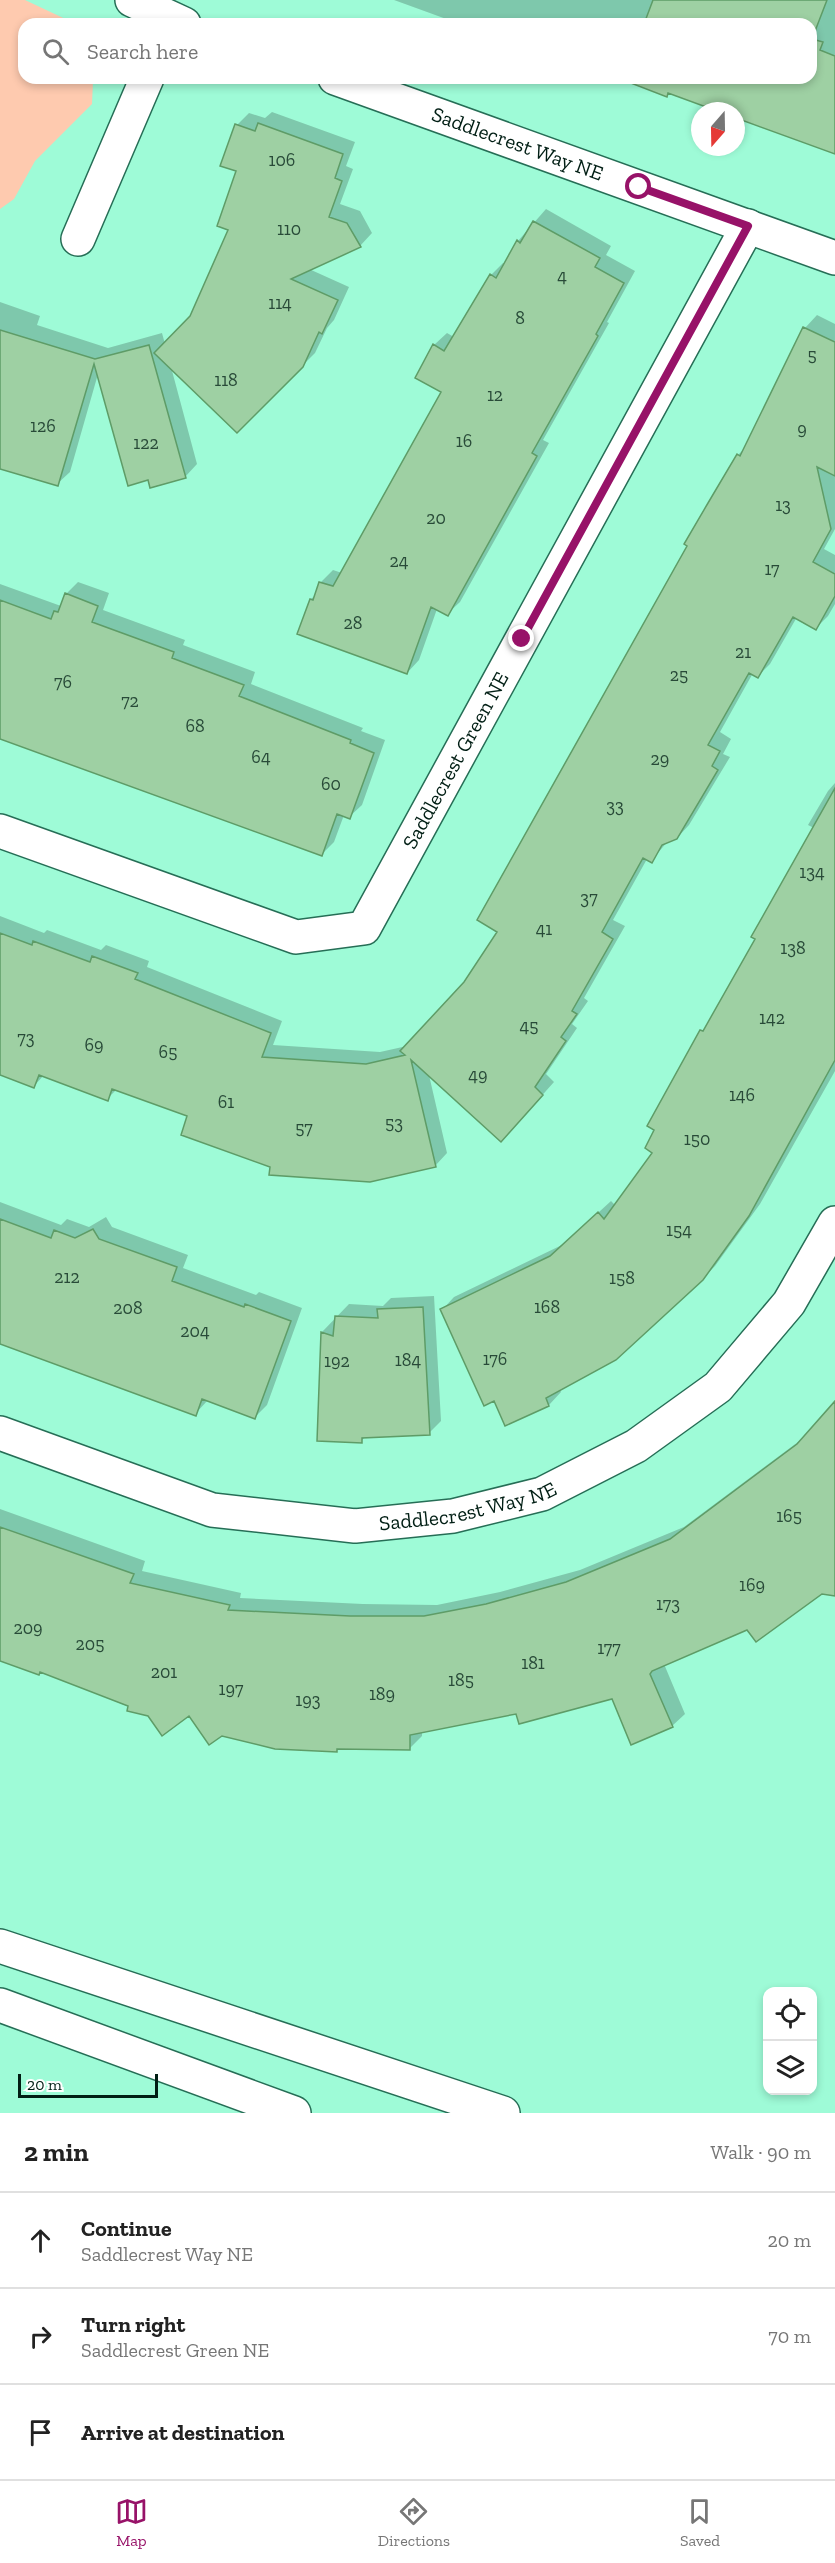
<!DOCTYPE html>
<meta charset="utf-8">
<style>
body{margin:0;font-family:"Zilla Slab",serif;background:#f2f2f2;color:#222}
.controls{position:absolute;right:18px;bottom:18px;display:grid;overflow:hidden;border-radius:12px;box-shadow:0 3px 9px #0003}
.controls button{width:54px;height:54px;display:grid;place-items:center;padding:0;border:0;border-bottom:2px solid #e0e0e0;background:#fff;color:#222;font:30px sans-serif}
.compass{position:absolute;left:691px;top:102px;width:54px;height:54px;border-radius:50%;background:#fff;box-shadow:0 3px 9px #0003;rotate:200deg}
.scale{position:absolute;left:18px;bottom:15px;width:140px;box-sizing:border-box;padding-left:6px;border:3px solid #011e14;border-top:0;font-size:16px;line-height:21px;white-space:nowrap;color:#011e14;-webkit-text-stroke:4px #fff;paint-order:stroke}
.stop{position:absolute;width:18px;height:18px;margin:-14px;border:4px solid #971268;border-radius:50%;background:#fff}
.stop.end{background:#971268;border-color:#fff;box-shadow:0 2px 6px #0008}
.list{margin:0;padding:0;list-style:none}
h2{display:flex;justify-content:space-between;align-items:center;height:78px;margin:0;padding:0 24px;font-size:26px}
h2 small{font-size:20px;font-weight:400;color:#767676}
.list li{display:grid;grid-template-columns:39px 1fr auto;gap:18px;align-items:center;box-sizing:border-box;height:96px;padding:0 24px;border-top:2px solid #e0e0e0}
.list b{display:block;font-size:22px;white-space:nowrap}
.list p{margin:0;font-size:20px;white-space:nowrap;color:#767676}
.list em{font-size:20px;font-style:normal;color:#767676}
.icon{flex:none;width:33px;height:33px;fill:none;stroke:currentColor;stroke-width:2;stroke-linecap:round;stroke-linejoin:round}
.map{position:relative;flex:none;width:835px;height:2113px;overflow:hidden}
.search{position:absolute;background:#fff;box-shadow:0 3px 9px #0003;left:18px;right:18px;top:18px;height:66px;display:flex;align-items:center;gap:15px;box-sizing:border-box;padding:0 21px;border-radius:18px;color:#767676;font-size:22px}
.sheet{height:366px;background:#fff}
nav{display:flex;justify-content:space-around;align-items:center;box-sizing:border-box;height:84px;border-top:2px solid #e0e0e0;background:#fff;font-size:16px;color:#767676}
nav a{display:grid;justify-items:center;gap:3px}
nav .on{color:#971268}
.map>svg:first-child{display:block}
.green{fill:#fecaaf}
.shadow{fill:#0003}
.building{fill:#9ed0a3;stroke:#5e9c67;stroke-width:1.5}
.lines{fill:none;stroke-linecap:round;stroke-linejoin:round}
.street-casing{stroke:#266e56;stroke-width:36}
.primary-casing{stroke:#266e56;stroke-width:36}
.street{stroke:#fff;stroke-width:33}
.primary{stroke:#fff;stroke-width:33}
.route{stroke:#971268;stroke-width:8}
.labels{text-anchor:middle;stroke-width:4.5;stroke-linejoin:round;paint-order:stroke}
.number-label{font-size:18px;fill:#284a38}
.street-label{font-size:21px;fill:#011e14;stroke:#fff}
</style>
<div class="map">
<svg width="835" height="2113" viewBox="0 0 835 2113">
<rect width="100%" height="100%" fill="#9efbd7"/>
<!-- green -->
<path class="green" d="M0,0H25L76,24H24V78H93V81L92,104L35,161L14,199L0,209Z"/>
<!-- shadow -->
<path class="shadow" d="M394,0H835V153L736,117V111H720L670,92L667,95L626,78H811V24H460Z
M272,112L355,142L346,166L353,169L340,204L360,211L372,233L360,246L309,269L349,287L334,320L327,328L315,353L237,431L171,367L197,464L185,477L98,374L70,472L57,484L0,467V302L40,316L37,325L108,348L162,333L165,344L192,316L230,229L238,170L237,125L249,113L265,118Z
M546,209L611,246L606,255L635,271L607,322L609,323L543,440L549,443L460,602L447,614L437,609L419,660L407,673L311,599L317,594L321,582L333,570L342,573L443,392L434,345L447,333L454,337L491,275L503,263L505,264L518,241Z
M817,315L835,324V529L824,549L835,555V604L828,616L816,628L797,617L770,664L758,676L753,673L720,732L731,739L723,754L730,757L689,825L677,838L668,841L651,861L647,859L613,920L625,926L584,998L588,1001L572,1024L577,1028L546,1074L554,1082L513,1128L429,1075L447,1153L435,1166H271L189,1115L117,1089L107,1099L44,1075L34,1086L0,1072V916L44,933L47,930L101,950L106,945L149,961L147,967L282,1021L273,1045L380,1052L407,1046L465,983L500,932L689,545L738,455L746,447L805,328Z
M78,582L109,593L103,610L185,640L183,645L255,672L251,684L363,728L361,731L385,740L362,805L349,817L344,815L334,842L322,854L0,738V584L61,606L66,594Z
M835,783V1071L760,1204L715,1266L702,1279L560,1389L561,1392L549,1405L506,1424L494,1399L442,1310L454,1297L564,1244L611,1201L616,1206L654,1152L702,1031L709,1023L757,939L814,828L808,825L828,791Z
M0,1202L61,1225L67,1219L89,1227L106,1217L112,1227L188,1255L183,1268L256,1295L259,1292L302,1308L267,1405L254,1418L208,1400L195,1414L0,1343Z
M434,1296L441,1421L429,1433L366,1436L361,1441L318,1440L322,1332L349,1304L383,1306L391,1298Z
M835,1403V1592H822L748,1628L664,1664L685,1714L672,1726L612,1698L518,1712L422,1731V1736L410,1748L339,1747L336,1751L190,1714L149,1715L41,1671L0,1659V1509L145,1561L142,1571L241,1593L240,1598L363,1604L437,1605L500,1592L580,1570L684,1527L806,1436Z"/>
<!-- building -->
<path class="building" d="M653,0H827L812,39L823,42L820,50L835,56V154L736,118V111H717L668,93L667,97L623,80V78H811V24H644Z
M258,123L343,154L335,178L342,181L329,217L347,223L361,247L291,279L338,300L322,334L319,332L303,367L237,433L154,353L190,316L228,230L217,226L236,171L220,166L235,124L255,131Z
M533,221L600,258L595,267L624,283L596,334L598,336L532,453L537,456L448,616L431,607L407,674L297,634L310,599L313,600L319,582L333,586L441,392L415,378L433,344L444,351L490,274L496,278L517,240L520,243Z
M803,327L835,342V476L817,467L831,529L813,562L835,574V596L816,630L793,617L758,678L749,673L708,745L720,751L712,766L718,770L677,839L662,845L652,863L643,858L602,932L613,939L572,1011L577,1014L561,1037L566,1041L535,1087L543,1095L501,1142L411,1060L436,1167L370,1182L269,1175L270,1167L181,1135L187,1116L112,1089L108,1101L39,1075L34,1088L0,1075V933L32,945L33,941L90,962L92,956L138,973L135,979L271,1033L262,1057L366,1064L405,1055L400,1051L464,982L497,932L477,920L687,546L684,544L708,503L737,454L740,456Z
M0,330L95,359L149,345L186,478L150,488L148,480L128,486L94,364L58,486L0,469Z
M65,593L98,606L92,622L174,652L172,658L244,685L239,696L351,740L350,743L374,753L350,819L337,814L322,856L0,739V600L51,619L54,611L58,612Z
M835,788V1060L749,1216L703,1280L616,1360L546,1398L549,1406L505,1426L494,1401L484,1406L440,1309L550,1256L598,1212L604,1219L652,1153L645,1148L654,1130L647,1126L700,1030L703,1031L755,939L751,937Z
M0,1219L51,1238L54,1230L75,1238L93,1229L99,1239L177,1267L172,1281L244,1307L245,1304L291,1321L255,1419L202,1399L196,1416L0,1344Z
M423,1307L430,1435L362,1438V1443L317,1441L321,1332L333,1336L335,1316L378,1318L377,1309Z
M835,1401V1596L822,1594L756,1642L747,1630L652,1671L650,1674L673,1727L631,1745L612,1699L519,1724L516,1714L410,1735V1750L337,1749V1752L275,1749L222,1736L209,1745L189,1716L162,1736L148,1716L127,1711L128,1706L40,1672L39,1675L0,1661V1527L134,1574L130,1583L230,1605L228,1610L350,1616H424L486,1604L566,1582L670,1539L797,1444Z"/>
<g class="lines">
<defs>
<g id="street">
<path d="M132,0L184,24"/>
<path id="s1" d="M335,78L835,258"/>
<path d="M78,239L147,78"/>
<path id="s2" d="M0,831L296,937L364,928L748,226"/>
<path id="s3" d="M0,1433L212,1510L355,1526L453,1516L542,1494L636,1446L718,1387L789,1303L835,1223"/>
</g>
<path id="primary" d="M0,1946L503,2113
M0,2005L294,2113"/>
</defs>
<!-- street casing -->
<use href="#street" class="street-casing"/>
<!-- primary casing -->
<use href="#primary" class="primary-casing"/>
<!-- street -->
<use href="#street" class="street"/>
<!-- primary -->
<use href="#primary" class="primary"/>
</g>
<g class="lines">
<!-- route -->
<path class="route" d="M522,639L748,226L639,187"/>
</g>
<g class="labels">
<!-- number labels -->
<g class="number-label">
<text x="282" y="166">106</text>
<text x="289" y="235">110</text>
<text x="562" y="282">4</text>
<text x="280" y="309">114</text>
<text x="520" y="324">8</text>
<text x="812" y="361">5</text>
<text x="226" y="386">118</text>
<text x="495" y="401">12</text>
<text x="43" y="432">126</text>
<text x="802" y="435">9</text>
<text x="464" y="447">16</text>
<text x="146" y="449">122</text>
<text x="783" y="511">13</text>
<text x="436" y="524">20</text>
<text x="399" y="567">24</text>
<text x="772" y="575">17</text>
<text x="353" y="629">28</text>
<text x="743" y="658">21</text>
<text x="679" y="681">25</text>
<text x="63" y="688">76</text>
<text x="130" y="707">72</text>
<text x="195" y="732">68</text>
<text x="261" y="763">64</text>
<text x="660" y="765">29</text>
<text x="331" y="790">60</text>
<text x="615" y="812">33</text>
<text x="812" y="878">134</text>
<text x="589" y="904">37</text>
<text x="544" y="935">41</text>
<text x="793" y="954">138</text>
<text x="772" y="1024">142</text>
<text x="529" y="1032">45</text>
<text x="26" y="1044">73</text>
<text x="94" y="1051">69</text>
<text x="168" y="1058">65</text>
<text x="478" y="1081">49</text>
<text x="742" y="1101">146</text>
<text x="226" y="1108">61</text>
<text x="394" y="1129">53</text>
<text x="304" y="1134">57</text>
<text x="697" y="1145">150</text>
<text x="679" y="1236">154</text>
<text x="67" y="1283">212</text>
<text x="622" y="1284">158</text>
<text x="547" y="1313">168</text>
<text x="128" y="1314">208</text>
<text x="195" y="1337">204</text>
<text x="495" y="1365">176</text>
<text x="408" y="1366">184</text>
<text x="337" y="1367">192</text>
<text x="789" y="1522">165</text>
<text x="752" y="1591">169</text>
<text x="668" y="1610">173</text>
<text x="28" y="1634">209</text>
<text x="90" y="1650">205</text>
<text x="609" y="1654">177</text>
<text x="533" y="1669">181</text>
<text x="164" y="1678">201</text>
<text x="461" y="1686">185</text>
<text x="231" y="1695">197</text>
<text x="382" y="1700">189</text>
<text x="308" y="1706">193</text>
</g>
<!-- street labels -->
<g class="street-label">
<text dy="7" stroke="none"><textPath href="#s1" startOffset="194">Saddlecrest Way NE</textPath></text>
<text dy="7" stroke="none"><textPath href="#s2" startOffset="574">Saddlecrest Green NE</textPath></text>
<text dy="7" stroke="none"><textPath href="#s3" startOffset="484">Saddlecrest Way NE</textPath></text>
</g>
</g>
</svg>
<div class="controls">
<button><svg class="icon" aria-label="locate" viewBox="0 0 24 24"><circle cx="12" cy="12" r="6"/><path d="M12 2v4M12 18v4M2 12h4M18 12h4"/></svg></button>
<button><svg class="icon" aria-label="layers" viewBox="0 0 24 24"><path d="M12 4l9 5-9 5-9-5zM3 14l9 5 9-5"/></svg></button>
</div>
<svg class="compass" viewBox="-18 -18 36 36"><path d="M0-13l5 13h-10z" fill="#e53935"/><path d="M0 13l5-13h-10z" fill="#767676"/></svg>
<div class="scale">20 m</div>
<div class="stop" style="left:639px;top:187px"></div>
<div class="stop end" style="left:522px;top:639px"></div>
<div class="search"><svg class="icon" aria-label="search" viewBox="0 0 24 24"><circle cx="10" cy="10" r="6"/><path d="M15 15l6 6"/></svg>Search here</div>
</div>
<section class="sheet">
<h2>2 min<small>Walk · 90 m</small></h2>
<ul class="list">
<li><svg class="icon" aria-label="ahead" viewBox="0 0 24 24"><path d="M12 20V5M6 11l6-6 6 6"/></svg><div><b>Continue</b><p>Saddlecrest Way NE</p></div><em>20 m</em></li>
<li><svg class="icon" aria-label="right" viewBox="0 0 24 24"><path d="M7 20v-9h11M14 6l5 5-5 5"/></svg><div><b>Turn right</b><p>Saddlecrest Green NE</p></div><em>70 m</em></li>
<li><svg class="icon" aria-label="arrive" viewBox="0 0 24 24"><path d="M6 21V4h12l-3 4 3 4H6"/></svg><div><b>Arrive at destination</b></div></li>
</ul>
</section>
<nav>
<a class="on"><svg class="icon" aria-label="map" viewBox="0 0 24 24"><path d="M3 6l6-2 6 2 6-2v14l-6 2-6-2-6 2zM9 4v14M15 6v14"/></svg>Map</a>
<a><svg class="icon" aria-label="directions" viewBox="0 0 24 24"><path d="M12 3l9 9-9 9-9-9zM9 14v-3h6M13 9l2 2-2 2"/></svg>Directions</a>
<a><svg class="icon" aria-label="saved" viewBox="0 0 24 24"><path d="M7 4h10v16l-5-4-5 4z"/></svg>Saved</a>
</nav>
